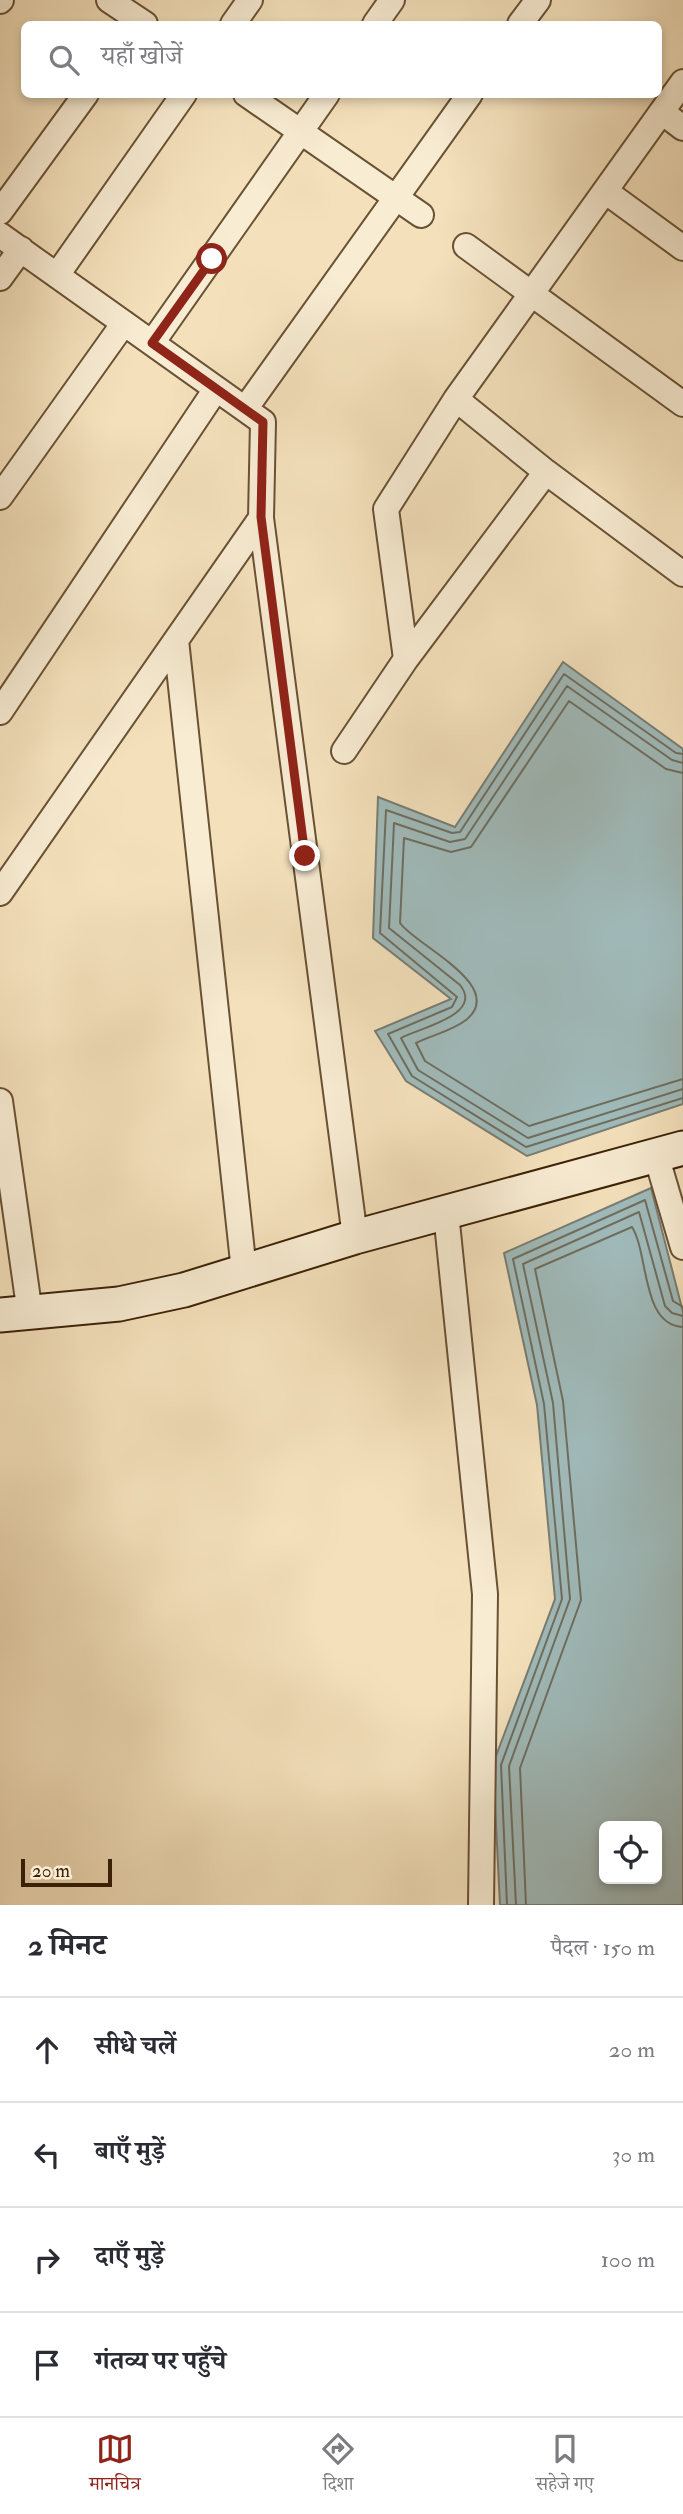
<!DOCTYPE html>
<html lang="hi">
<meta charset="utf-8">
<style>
body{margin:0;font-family:"IM FELL Double Pica","Noto Serif Devanagari",serif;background:#f7f7f7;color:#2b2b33}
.controls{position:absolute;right:21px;bottom:21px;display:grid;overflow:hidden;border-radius:10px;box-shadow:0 4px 10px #0003}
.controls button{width:63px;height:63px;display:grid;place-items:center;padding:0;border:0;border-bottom:2px solid #e1e1e2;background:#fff;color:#2b2b33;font:35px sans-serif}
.scale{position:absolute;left:21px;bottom:18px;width:91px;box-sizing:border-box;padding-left:7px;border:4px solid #3b2106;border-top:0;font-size:19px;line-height:24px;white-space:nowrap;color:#3b2106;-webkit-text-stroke:5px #f8ecd3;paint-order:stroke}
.stop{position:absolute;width:21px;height:21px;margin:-16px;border:5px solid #8f2418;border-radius:50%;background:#fff}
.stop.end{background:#8f2418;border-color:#fff;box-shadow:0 2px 7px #0008}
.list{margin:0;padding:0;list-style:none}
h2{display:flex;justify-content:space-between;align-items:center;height:91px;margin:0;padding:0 28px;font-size:30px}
h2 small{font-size:23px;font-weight:400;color:#7c7c81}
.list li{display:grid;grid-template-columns:46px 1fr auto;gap:21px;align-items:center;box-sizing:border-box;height:105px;padding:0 28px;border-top:2px solid #e1e1e2}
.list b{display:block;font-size:26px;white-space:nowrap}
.list em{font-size:23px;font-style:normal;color:#7c7c81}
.icon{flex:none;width:38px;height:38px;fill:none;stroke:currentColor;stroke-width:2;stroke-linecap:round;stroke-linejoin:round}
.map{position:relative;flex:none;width:683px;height:1905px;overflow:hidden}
.search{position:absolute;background:#fff;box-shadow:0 4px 10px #0003;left:21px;right:21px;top:21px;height:77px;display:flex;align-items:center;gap:18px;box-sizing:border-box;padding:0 24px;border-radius:10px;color:#7c7c81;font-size:26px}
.sheet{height:511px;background:#fff}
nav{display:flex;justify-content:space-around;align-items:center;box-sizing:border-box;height:98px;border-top:2px solid #e1e1e2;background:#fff;font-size:19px;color:#7c7c81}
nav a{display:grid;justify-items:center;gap:4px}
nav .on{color:#8f2418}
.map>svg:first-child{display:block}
.water{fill:#a0bbbb;stroke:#787d73;stroke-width:2;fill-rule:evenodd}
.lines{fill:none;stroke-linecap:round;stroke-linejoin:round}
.shore{stroke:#6e6e60;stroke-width:2}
.street-casing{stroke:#695134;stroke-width:28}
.secondary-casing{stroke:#3b2106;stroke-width:37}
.street{stroke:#f8ecd3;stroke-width:24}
.secondary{stroke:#f8ecd3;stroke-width:33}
.route{stroke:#8f2418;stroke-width:9}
</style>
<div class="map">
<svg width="683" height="1905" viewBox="0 0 683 1905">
<rect width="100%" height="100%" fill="#f4e1bc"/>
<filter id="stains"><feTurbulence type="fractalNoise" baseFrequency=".00286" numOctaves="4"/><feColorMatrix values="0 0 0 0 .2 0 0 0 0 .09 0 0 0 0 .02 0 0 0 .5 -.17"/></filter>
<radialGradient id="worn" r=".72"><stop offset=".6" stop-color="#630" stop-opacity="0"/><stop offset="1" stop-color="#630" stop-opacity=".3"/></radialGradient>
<!-- water -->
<path class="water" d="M563,662L683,749V1104L527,1156L406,1081L375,1031L451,999L373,938L378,797L455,827Z
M651,1188L683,1312V1905H500L493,1764L555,1599L537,1405L504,1253ZM604,1826H657V1879H604Z"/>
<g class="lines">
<!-- shore -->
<path class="shore" d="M683,754L676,753L564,674L460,832L452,833L386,810L380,933L457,997L452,1007L388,1034L412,1076L526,1147L683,1098
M683,763L672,760L567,686L465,839L450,842L394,823L389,928L460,985C484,1015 419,1028 401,1038L418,1070L528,1138L683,1089
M683,773L666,769L569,701L471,847L451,852L404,838L400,923C415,945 508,986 466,1020C452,1031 432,1035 416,1043L425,1061L529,1126L683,1079
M507,1905L501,1765L562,1599L544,1404L513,1259L645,1200L673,1301L683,1307
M516,1905L509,1766L570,1599L553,1403L523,1264L639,1212L665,1306L672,1313L683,1316
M526,1905L520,1768L581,1600L563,1401L535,1269L632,1227C649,1254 641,1325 683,1327"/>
<defs>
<path id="street" d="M109,0L145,24
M0,1L1,0
M233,24L250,0
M375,24L392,0
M520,24L538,0
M246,94L421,215
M662,112L683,128
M605,191L683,248
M0,212L86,94
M0,235L263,422L261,518L355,1237
M466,246L683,404
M57,275L184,94
M0,278L21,249
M152,343L327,94
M456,399L546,472L683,574
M245,409L470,94
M0,497L124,323
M176,640L244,1271
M406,659L386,509L456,399L683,82
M0,712L216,389
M344,751L406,659L546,472
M0,893L261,518
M0,1101L30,1314
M656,1155L683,1247
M446,1213L485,1594L481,1905"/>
<path id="secondary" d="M0,1315L119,1304L184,1290L355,1237L683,1148"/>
</defs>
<!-- street casing -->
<use href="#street" class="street-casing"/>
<!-- secondary casing -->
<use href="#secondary" class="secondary-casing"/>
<!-- street -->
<use href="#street" class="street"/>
<!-- secondary -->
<use href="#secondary" class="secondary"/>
</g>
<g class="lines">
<!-- route -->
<path class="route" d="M212,259L152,343L263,422L261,517L305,856"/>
</g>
<rect width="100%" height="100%" filter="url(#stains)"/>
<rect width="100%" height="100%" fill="url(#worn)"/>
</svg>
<div class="controls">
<button><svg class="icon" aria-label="locate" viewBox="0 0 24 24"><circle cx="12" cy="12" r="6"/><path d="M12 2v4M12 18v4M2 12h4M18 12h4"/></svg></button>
</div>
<div class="scale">20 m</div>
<div class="stop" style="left:212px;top:259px"></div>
<div class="stop end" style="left:305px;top:856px"></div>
<div class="search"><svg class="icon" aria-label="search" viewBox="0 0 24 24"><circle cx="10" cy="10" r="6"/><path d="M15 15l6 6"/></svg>यहाँ खोजें</div>
</div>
<section class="sheet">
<h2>2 मिनट<small>पैदल · 150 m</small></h2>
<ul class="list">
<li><svg class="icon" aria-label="ahead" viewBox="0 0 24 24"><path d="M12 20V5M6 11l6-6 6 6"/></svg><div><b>सीधे चलें</b></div><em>20 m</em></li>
<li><svg class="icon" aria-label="left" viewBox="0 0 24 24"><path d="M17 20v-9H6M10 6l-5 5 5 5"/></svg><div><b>बाएँ मुड़ें</b></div><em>30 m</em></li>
<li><svg class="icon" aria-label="right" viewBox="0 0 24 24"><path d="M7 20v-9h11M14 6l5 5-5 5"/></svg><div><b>दाएँ मुड़ें</b></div><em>100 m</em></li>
<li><svg class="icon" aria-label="arrive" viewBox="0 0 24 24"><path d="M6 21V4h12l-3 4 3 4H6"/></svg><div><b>गंतव्य पर पहुँचे</b></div></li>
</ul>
</section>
<nav>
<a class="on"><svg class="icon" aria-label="map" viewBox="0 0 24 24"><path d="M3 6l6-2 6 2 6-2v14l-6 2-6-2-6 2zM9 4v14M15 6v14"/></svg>मानचित्र</a>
<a><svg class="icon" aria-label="directions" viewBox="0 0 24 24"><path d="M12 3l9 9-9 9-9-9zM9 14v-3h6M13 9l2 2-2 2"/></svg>दिशा</a>
<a><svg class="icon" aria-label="saved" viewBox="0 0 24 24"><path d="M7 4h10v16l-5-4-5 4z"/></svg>सहेजे गए</a>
</nav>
